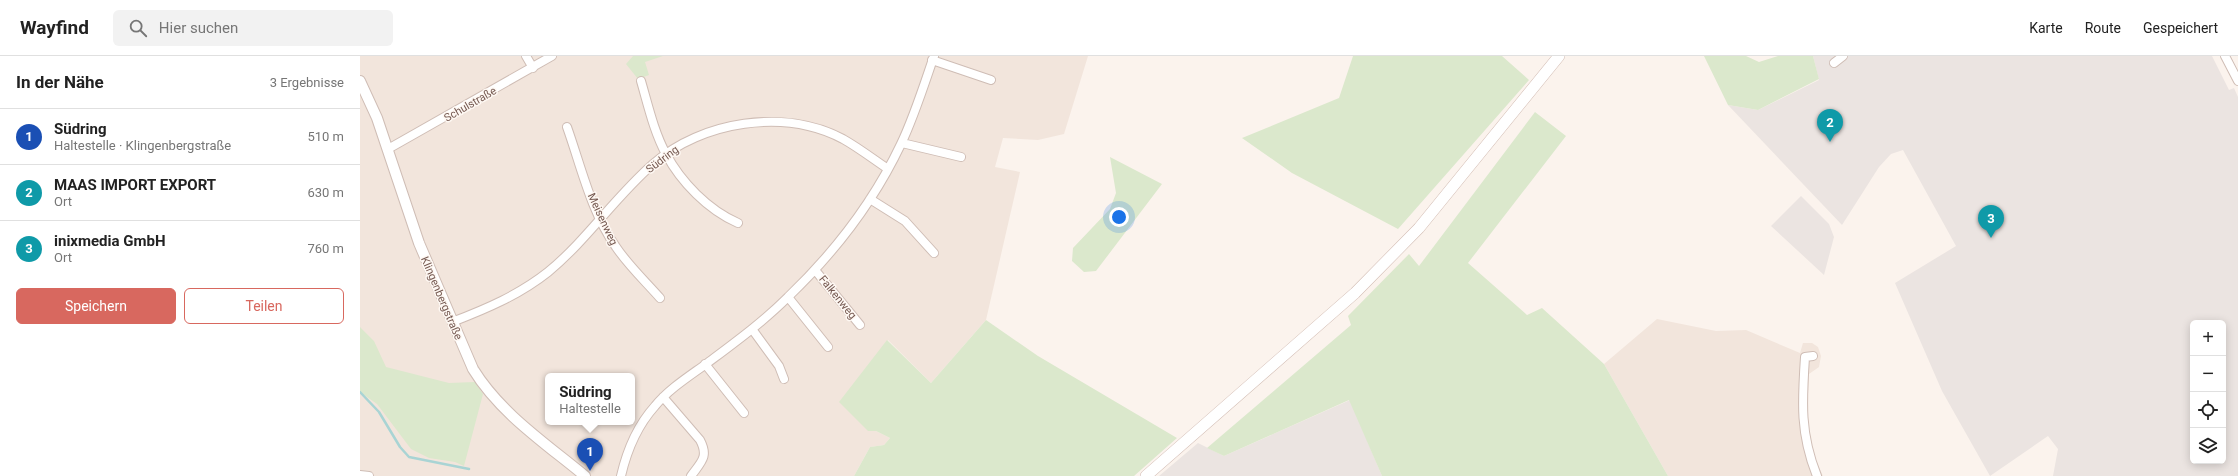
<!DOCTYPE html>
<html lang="de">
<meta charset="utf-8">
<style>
body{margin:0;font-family:Roboto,sans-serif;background:#f2f2f2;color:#222}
.controls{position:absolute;right:12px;bottom:12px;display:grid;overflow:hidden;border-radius:6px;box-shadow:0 2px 10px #0003}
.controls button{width:36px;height:36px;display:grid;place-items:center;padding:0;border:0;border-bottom:1px solid #e0e0e0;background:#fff;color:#222;font:20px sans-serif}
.you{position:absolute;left:759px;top:161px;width:14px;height:14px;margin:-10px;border:3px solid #fff;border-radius:50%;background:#1a73e8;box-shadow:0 0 0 6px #1a73e833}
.badge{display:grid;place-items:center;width:26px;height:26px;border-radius:50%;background:#d8685f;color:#fff;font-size:13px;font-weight:700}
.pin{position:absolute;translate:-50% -33px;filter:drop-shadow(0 1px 2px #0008)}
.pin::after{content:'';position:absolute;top:21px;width:14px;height:12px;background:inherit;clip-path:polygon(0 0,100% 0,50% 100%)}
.popup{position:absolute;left:185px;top:317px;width:90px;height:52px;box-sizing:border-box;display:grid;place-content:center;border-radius:6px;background:#fff;filter:drop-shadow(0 1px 3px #0005);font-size:13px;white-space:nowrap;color:#767676}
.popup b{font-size:15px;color:#222}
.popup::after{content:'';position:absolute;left:50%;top:100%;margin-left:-8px;border:8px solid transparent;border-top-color:#fff}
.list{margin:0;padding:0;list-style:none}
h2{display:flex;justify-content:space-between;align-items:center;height:52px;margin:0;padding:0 16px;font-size:17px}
h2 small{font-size:13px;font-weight:400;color:#767676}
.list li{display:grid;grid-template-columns:26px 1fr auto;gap:12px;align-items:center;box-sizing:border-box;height:56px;padding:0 16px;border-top:1px solid #e0e0e0}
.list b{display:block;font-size:15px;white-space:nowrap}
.list p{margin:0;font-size:13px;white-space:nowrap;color:#767676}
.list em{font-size:13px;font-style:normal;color:#767676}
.actions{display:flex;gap:8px;padding:12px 16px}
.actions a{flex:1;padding:9px 0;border:1px solid #d8685f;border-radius:6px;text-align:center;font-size:14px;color:#d8685f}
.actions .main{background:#d8685f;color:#fff}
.icon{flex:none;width:22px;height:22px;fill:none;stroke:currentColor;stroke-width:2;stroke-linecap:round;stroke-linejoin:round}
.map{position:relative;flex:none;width:1878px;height:420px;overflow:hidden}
header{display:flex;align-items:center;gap:24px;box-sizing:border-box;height:56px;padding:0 20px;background:#fff;border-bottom:1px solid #e0e0e0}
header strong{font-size:19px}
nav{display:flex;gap:22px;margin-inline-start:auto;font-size:14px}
.search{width:280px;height:36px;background:#f2f2f2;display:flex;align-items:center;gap:10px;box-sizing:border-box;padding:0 14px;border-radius:6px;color:#767676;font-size:15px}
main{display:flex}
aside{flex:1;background:#fff}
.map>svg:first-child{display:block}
.residential{fill:#f2e5dc;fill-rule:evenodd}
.industrial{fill:#ebe4e1;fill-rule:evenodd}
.green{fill:#dbe8cc}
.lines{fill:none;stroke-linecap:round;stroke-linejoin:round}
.stream{stroke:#a9d4d4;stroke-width:2.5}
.minor-casing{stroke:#cfbdb5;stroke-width:10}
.tertiary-casing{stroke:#cfbdb5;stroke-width:12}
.secondary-casing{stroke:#d2bcb3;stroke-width:12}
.minor{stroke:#fff;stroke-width:8}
.tertiary{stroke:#fff;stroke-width:10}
.secondary{stroke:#fff;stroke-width:11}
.labels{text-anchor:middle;stroke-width:3;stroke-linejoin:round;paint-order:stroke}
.street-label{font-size:11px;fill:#755951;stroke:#fef8f3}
</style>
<header>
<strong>Wayfind</strong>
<div class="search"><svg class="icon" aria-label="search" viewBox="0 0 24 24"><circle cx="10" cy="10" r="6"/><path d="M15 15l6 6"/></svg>Hier suchen</div>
<nav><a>Karte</a><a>Route</a><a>Gespeichert</a></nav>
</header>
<main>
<aside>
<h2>In der Nähe<small>3 Ergebnisse</small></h2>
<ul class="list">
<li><span class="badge" style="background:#1a4fb4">1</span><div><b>Südring</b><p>Haltestelle · Klingenbergstraße</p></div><em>510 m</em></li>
<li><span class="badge" style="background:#0f9aa8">2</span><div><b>MAAS IMPORT EXPORT</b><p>Ort</p></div><em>630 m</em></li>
<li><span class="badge" style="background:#0f9aa8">3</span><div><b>inixmedia GmbH</b><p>Ort</p></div><em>760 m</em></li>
</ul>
<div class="actions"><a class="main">Speichern</a><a>Teilen</a></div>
</aside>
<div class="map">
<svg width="1878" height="420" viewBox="0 0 1878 420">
<rect width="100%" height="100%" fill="#fbf3ed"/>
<!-- residential -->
<path class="residential" d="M0,0H728L704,78L678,84L643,82L635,111L660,116L626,264L571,327L528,284L504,316L508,375H516L530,382L524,389L510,391L494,420H0ZM188,320H272V366H188Z
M1297,263L1356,275L1386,274L1440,297L1443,287H1452L1458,291L1461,300L1459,311L1449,318L1447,358L1452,396L1463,420H1308L1244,308Z"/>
<!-- industrial -->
<path class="industrial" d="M1453,0H1852L1869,34L1874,32L1878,41V420H1693L1698,393L1688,380L1630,420L1582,335L1535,227L1596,190L1543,94L1531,98L1519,111L1482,169L1368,49L1398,54L1459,24ZM1833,267H1863V405H1833Z
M1441,140L1469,168L1474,181L1464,219L1411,170Z
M990,344L1022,420H799L838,387L864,400Z"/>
<!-- green -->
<path class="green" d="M273,0H303L285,6L289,19L278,23L266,8Z
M993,0H1142L1169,24L1038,173L932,117L882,82L979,42Z
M1344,0H1386L1399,6L1418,0H1453L1459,23L1398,54L1368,49Z
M1175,56L1206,80L1108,207L1167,259L1182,252L1244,308L1308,420H1022L989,344L864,400L847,392L991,269L988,260L1049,198L1059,210Z
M750,101L802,128L736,215L724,216L712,205L713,192L750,153L756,137Z
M626,264L678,300L817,382L774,420H494L510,391L524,389L530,382L516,375H508L479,346L527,284L571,327Z
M0,271L14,285L26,311L89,327L115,326L123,338L104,410L95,406L69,402L51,393L17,348L0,336Z"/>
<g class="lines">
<!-- stream -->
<path class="stream" d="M0,336L19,356L40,391L49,401L109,413"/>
<defs>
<path id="minor" d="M166,0L173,12
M1865,0L1878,25
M572,4L631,24
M1474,7L1483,0
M281,25C288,49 294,76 306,98C321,126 348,154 378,167
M207,71C221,110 231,156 256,191C268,209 285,225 300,242
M542,87L601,101
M28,93L192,0
M510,143L545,165L574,197
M455,214L500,269
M428,241L468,291
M92,266C126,253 159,239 188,216C227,184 255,141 293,108C342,65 424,52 483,83C499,92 513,103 528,113
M392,273L419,310L424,323
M1453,300L1445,301C1442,346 1440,378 1457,420
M345,308L384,357
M303,341L340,384C349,401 341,406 331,420
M0,419L9,420
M261,420C267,394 277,370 295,350C309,333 328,321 346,308C374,287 403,266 428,241C474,197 514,145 541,88C554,61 564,29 574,0"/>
<path id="tertiary" d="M0,25L17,62L59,187L113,313C140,357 185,387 225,420"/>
<path id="secondary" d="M786,420L995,237L1059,172L1199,0"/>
</defs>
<!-- minor casing -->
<use href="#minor" class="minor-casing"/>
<!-- tertiary casing -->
<use href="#tertiary" class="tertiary-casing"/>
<!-- secondary casing -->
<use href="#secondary" class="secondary-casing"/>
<!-- minor -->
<use href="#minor" class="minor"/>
<!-- tertiary -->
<use href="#tertiary" class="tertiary"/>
<!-- secondary -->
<use href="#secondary" class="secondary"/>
</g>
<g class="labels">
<!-- street labels -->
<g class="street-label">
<text transform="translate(110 48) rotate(-30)" y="4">Schulstraße</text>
<text transform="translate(302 103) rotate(-37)" y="4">Südring</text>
<text transform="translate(243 163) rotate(65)" y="4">Meisenweg</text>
<text transform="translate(478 241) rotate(51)" y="4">Falkenweg</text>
<text transform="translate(82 242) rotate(67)" y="4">Klingenbergstraße</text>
</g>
</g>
</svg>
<div class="controls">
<button>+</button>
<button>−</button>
<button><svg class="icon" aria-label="locate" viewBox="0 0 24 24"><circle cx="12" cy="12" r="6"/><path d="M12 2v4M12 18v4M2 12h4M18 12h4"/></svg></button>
<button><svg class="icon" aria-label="layers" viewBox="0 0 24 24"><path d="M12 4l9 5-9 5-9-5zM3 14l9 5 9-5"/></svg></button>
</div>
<div class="you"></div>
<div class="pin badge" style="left:230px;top:415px;background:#1a4fb4">1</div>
<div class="popup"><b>Südring</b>Haltestelle</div>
<div class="pin badge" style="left:1470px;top:86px;background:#0f9aa8">2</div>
<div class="pin badge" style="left:1631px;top:182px;background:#0f9aa8">3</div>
</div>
</main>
